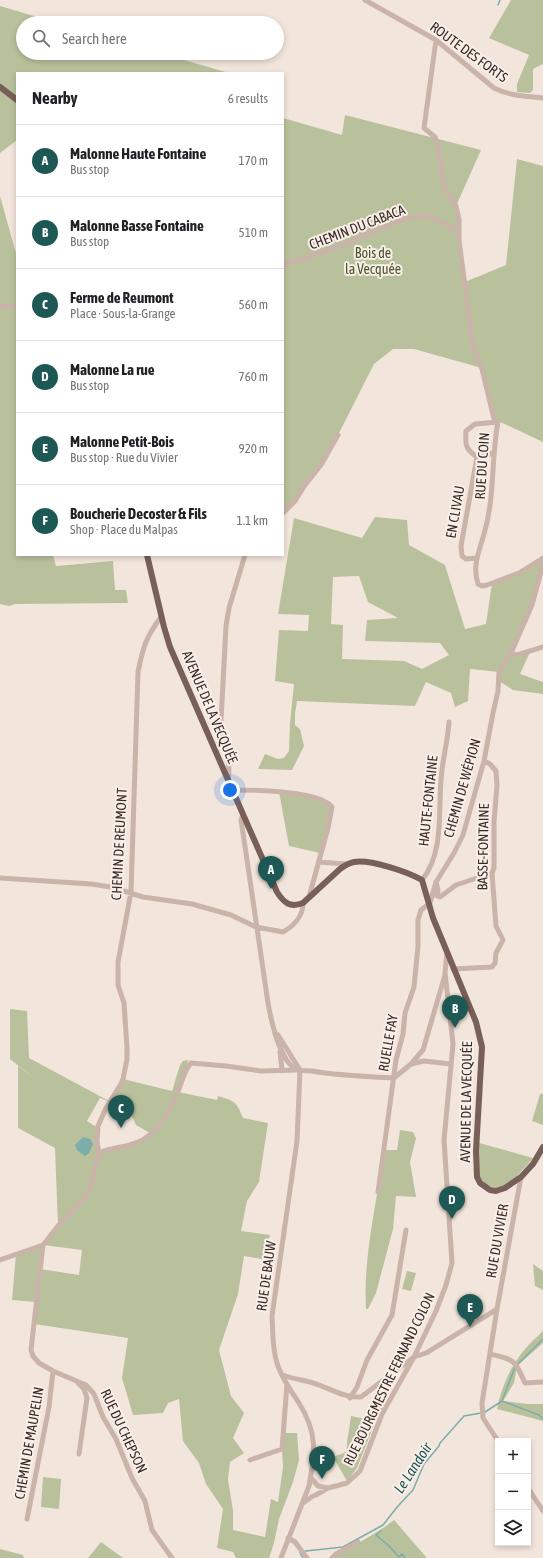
<!DOCTYPE html>
<meta charset="utf-8">
<style>
body{margin:0;font-family:"Asap Condensed",sans-serif;background:#f6f6f6;color:#202124}
.controls{position:absolute;right:12px;bottom:12px;display:grid;overflow:hidden;border-radius:0px;box-shadow:0 2px 6px #0003}
.controls button{width:36px;height:36px;display:grid;place-items:center;padding:0;border:0;border-bottom:1px solid #e0e0e0;background:#fff;color:#202124;font:20px sans-serif}
.you{position:absolute;left:230px;top:790px;width:14px;height:14px;margin:-10px;border:3px solid #fff;border-radius:50%;background:#1a73e8;box-shadow:0 0 0 6px #1a73e833}
.badge{display:grid;place-items:center;width:26px;height:26px;border-radius:50%;background:#1e5854;color:#fff;font-size:13px;font-weight:700}
.pin{position:absolute;translate:-50% -33px;filter:drop-shadow(0 1px 2px #0008)}
.pin::after{content:'';position:absolute;top:21px;width:14px;height:12px;background:inherit;clip-path:polygon(0 0,100% 0,50% 100%)}
.list{margin:0;padding:0;list-style:none}
h2{display:flex;justify-content:space-between;align-items:center;height:52px;margin:0;padding:0 16px;font-size:17px}
h2 small{font-size:13px;font-weight:400;color:#757577}
.list li{display:grid;grid-template-columns:26px 1fr auto;gap:12px;align-items:center;box-sizing:border-box;height:72px;padding:0 16px;border-top:1px solid #e0e0e0}
.list b{display:block;font-size:15px;white-space:nowrap}
.list p{margin:0;font-size:13px;white-space:nowrap;color:#757577}
.list em{font-size:13px;font-style:normal;color:#757577}
.icon{flex:none;width:22px;height:22px;fill:none;stroke:currentColor;stroke-width:2;stroke-linecap:round;stroke-linejoin:round}
.map{position:relative;flex:none;width:543px;height:1558px;overflow:hidden}
.search{position:absolute;background:#fff;box-shadow:0 2px 6px #0003;left:16px;top:16px;width:268px;height:44px;display:flex;align-items:center;gap:10px;box-sizing:border-box;padding:0 14px;border-radius:22px;color:#757577;font-size:15px}
.panel{position:absolute;background:#fff;box-shadow:0 2px 6px #0003;left:16px;top:72px;width:268px;height:484px;border-radius:0px}
.map>svg:first-child{display:block}
.green{fill:#b9c19c;fill-rule:evenodd}
.water{fill:#7baeaa}
.lines{fill:none;stroke-linecap:round;stroke-linejoin:round}
.stream{stroke:#7baeaa;stroke-width:1.5}
.minor{stroke:#cab3a8;stroke-width:5}
.major{stroke:#786059;stroke-width:6}
.labels{text-anchor:middle;stroke-width:4;stroke-linejoin:round;paint-order:stroke}
.street-label{font-size:14px;fill:#372b28;stroke:#f9efe8}
.park-label{font-size:14px;fill:#4b552c;stroke:#f9efe8}
.water-label{font-size:15px;font-style:italic;fill:#1e5854;stroke:#f9efe8}
</style>
<div class="map">
<svg width="543" height="1558" viewBox="0 0 543 1558">
<rect width="100%" height="100%" fill="#f2e5dc"/>
<!-- green -->
<path class="green" d="M511,0H543V64L533,69V90L530,93L517,92V84L529,55L489,38Z
M0,6L58,23H23V53H160L229,73H17V140L0,153Z
M345,115L481,150L456,206L465,282L506,265L517,159L543,166V442L494,419L482,368L414,349H393L374,364L338,435L324,459L283,513V118L342,135Z
M0,196L17,257V555H53L56,566L113,561L115,590H126L128,603L15,604L9,606L0,604Z
M375,517L407,520L409,545L445,565L465,629L486,624L492,583L519,573L543,558L538,586L511,653L517,655L531,650L520,674L543,682V694L513,690L499,681V672L470,669L468,701L455,707L451,693L426,682L415,706L297,701L295,714V725L300,729L304,746L292,770L258,769L265,754L278,759L284,758L289,751L290,723L294,684L275,681L279,630L308,631L309,615L278,614L294,518L362,538ZM359,576L368,602L398,618L367,620L365,641L440,643L449,655L422,669L404,661L342,659L343,625L331,624L333,577Z
M279,792L315,798L332,808L320,853L289,846Z
M10,1009L27,1011L29,1058L109,1101L123,1079L172,1091L180,1065L183,1061L188,1060L187,1068L178,1092L217,1100L218,1096C235,1101 236,1101 243,1118L268,1123L259,1182L247,1201L241,1231L270,1235L262,1259L244,1256L238,1294L219,1350L231,1396L244,1413L233,1438L244,1453L230,1462L228,1479L233,1511V1530L265,1537L271,1499L278,1502L283,1467L282,1449L283,1433H297L299,1460L293,1482L279,1519L274,1543L269,1558H236L233,1552L217,1548L223,1509L206,1484L199,1463L183,1441L179,1399L168,1403L163,1413L133,1415L122,1378L128,1338L34,1324L36,1302L12,1300L16,1254L43,1245L58,1226L55,1148L18,1128V1066L35,1079L10,1059ZM100,1098L126,1108L130,1112L136,1125L150,1133L131,1145L99,1153L98,1128L87,1121ZM43,1245L82,1250L79,1275L40,1269Z
M540,1094H543V1125L532,1121Z
M400,1130L413,1132L416,1138L410,1162L416,1197L396,1196L393,1229L376,1293L368,1309H366C363,1255 377,1203 384,1150H397Z
M479,1143L533,1158C526,1166 510,1187 497,1188C494,1188 489,1185 485,1185L479,1176Z
M533,1264L543,1271V1290L535,1286Z
M407,1271L416,1273L411,1291L402,1289Z
M543,1331V1343L517,1366L514,1383L503,1401L528,1404H543V1421L497,1409C501,1388 511,1365 525,1349C530,1343 537,1337 543,1331Z
M375,1402L384,1405L376,1420L357,1468L347,1481L333,1457L346,1452C348,1447 346,1442 348,1436C349,1430 350,1423 351,1416L366,1419L367,1412Z
M43,1477L61,1479L59,1509L41,1507Z
M394,1520L427,1558H333C353,1545 375,1535 394,1520Z
M101,1542L123,1558H88Z
M0,1549L23,1555L24,1558H0Z"/>
<!-- water -->
<path class="water" d="M83,1137L90,1139L93,1144L89,1153L85,1156L77,1150L75,1145Z"/>
<g class="lines">
<!-- stream -->
<path class="stream" d="M498,5L500,0
M517,1365L543,1339
M502,1401L515,1367
M502,1401L539,1415L543,1419
M485,1412L502,1401
M381,1531L376,1535L389,1546L399,1557L402,1554L405,1558
M303,1558L300,1553L306,1551L343,1547L383,1525L398,1506L413,1490L424,1464L439,1446L440,1443L464,1416L481,1413"/>
<!-- minor -->
<path class="minor" d="M365,0L436,40L494,88C510,96 525,96 543,98
M436,40L424,128L435,137L438,146L444,187L456,206L459,219V240L473,347L482,369L494,419L498,422C491,459 495,498 484,534C479,552 472,566 478,584L482,586L487,585L519,573L543,558
M283,264C314,257 342,246 370,233C386,227 403,217 420,216C434,216 448,225 459,232
M0,307L17,306
M477,457C465,449 465,444 466,431L475,424L498,422
M283,513L295,501L305,485L321,465L338,435
M476,558L466,559L462,556L461,546L477,457L494,453
M511,653L517,655L543,647
M228,781C232,761 222,741 221,721L226,626L229,608L245,555
M232,790C253,790 319,790 332,807L328,828L309,897
M243,814L241,820L246,853L268,1003C271,1020 279,1057 294,1068C298,1071 306,1071 312,1071C339,1076 366,1076 394,1078
M319,862L346,864
M0,878L91,884L111,887L143,897L192,904L231,915L256,927L283,932C294,926 303,916 303,903
M422,880C446,850 437,806 442,770C444,754 448,738 449,722
M436,882L438,890L437,896L440,897L456,885L492,873
M453,969L492,967L495,963L496,953L503,940L496,926L492,873L494,868V822L497,785L496,771L490,764L484,761
M278,1035L300,1070
M280,1052L282,1070
M411,1064L423,1050L445,975
M394,1078L411,1064L424,1061L451,1064
M99,1153C113,1146 130,1148 144,1139C158,1130 171,1110 177,1094C182,1083 183,1072 191,1063L226,1066L261,1071L297,1070
M378,1192L396,1060L403,1034L405,1013L414,987L418,946V920L421,910L430,903L436,882L454,853L463,835L484,761L493,713L498,691L499,672L511,653L532,605L543,564
M43,1245L31,1350L33,1356L39,1363L53,1371L86,1385L94,1394L103,1417L116,1439L132,1478L145,1501L152,1530L172,1558
M0,1260L43,1245L58,1226L84,1199L89,1191L99,1153L97,1142L98,1126L106,1108L121,1084L123,1079L127,1059V1048L124,1003L118,985V962L131,892L138,672C143,647 146,637 161,617
M490,1354C515,1360 514,1359 525,1383L543,1382
M283,1375C293,1379 303,1380 313,1383C330,1388 343,1398 361,1397L414,1357L426,1353L497,1309
M78,1383L84,1389L87,1398L79,1454
M350,1398L357,1387L367,1360L392,1315L406,1230
M498,1441L483,1418L482,1403L497,1309L521,1177
M250,1460L282,1449L287,1384
M311,1478L318,1486L328,1488
M528,1488L543,1511
M303,1503L313,1496L316,1495L328,1488L347,1483L360,1471L382,1414L414,1357L436,1311L446,1285L452,1263L444,1140L453,1044L445,973L447,951
M27,1519L49,1407L53,1371
M288,1538L295,1542L307,1558
M281,1558L309,1486C315,1453 318,1433 299,1403C291,1391 281,1377 277,1363C272,1348 273,1331 272,1316L297,1141L300,1070
M332,1558L336,1554L358,1542"/>
<!-- major -->
<path class="major" d="M0,87L17,100
M147,555L164,627L170,647L277,892C284,903 290,908 303,903L340,869C344,866 348,863 354,862C370,859 408,872 422,880L433,918L476,1022L482,1047L476,1151L477,1177L480,1183L490,1190L496,1191L505,1188L521,1177L533,1164L543,1147"/>
</g>
<g class="labels">
<!-- street labels -->
<g class="street-label">
<text transform="translate(469 52) rotate(36)" y="5">ROUTE DES FORTS</text>
<text transform="translate(357 227) rotate(-21)" y="5">CHEMIN DU CABACA</text>
<text transform="translate(482 466) rotate(-86)" y="5">RUE DU COIN</text>
<text transform="translate(455 512) rotate(-80)" y="5">EN CLIVAU</text>
<text transform="translate(210 707) rotate(67)" y="5">AVENUE DE LA VECQUÉE</text>
<text transform="translate(462 788) rotate(-74)" y="5">CHEMIN DE WÉPION</text>
<text transform="translate(428 801) rotate(-84)" y="5">HAUTE-FONTAINE</text>
<text transform="translate(119 844) rotate(-87)" y="5">CHEMIN DE REUMONT</text>
<text transform="translate(483 847) rotate(-89)" y="5">BASSE-FONTAINE</text>
<text transform="translate(388 1043) rotate(-80)" y="5">RUELLE FAY</text>
<text transform="translate(466 1102) rotate(-89)" y="5">AVENUE DE LA VECQUÉE</text>
<text transform="translate(497 1241) rotate(-80)" y="5">RUE DU VIVIER</text>
<text transform="translate(266 1276) rotate(-82)" y="5">RUE DE BAUW</text>
<text transform="translate(389 1379) rotate(-64)" y="5">RUE BOURGMESTRE FERNAND COLON</text>
<text transform="translate(124 1431) rotate(65)" y="5">RUE DU CHEPSON</text>
<text transform="translate(29 1443) rotate(-80)" y="5">CHEMIN DE MAUPELIN</text>
</g>
<!-- park labels -->
<g class="park-label">
<text x="373" y="258">Bois de<tspan x="373" dy="16">la Vecquée</tspan></text>
</g>
<!-- water labels -->
<g class="water-label">
<text transform="translate(413 1468) rotate(-57)" y="5">Le Landoir</text>
</g>
</g>
</svg>
<div class="controls">
<button>+</button>
<button>−</button>
<button><svg class="icon" aria-label="layers" viewBox="0 0 24 24"><path d="M12 4l9 5-9 5-9-5zM3 14l9 5 9-5"/></svg></button>
</div>
<div class="you"></div>
<div class="pin badge" style="left:271px;top:889px">A</div>
<div class="pin badge" style="left:455px;top:1028px">B</div>
<div class="pin badge" style="left:121px;top:1128px">C</div>
<div class="pin badge" style="left:452px;top:1219px">D</div>
<div class="pin badge" style="left:470px;top:1327px">E</div>
<div class="pin badge" style="left:322px;top:1479px">F</div>
<div class="search"><svg class="icon" aria-label="search" viewBox="0 0 24 24"><circle cx="10" cy="10" r="6"/><path d="M15 15l6 6"/></svg>Search here</div>
<section class="panel">
<h2>Nearby<small>6 results</small></h2>
<ul class="list">
<li><span class="badge">A</span><div><b>Malonne Haute Fontaine</b><p>Bus stop</p></div><em>170 m</em></li>
<li><span class="badge">B</span><div><b>Malonne Basse Fontaine</b><p>Bus stop</p></div><em>510 m</em></li>
<li><span class="badge">C</span><div><b>Ferme de Reumont</b><p>Place · Sous-la-Grange</p></div><em>560 m</em></li>
<li><span class="badge">D</span><div><b>Malonne La rue</b><p>Bus stop</p></div><em>760 m</em></li>
<li><span class="badge">E</span><div><b>Malonne Petit-Bois</b><p>Bus stop · Rue du Vivier</p></div><em>920 m</em></li>
<li><span class="badge">F</span><div><b>Boucherie Decoster &amp; Fils</b><p>Shop · Place du Malpas</p></div><em>1.1 km</em></li>
</ul>
</section>
</div>
